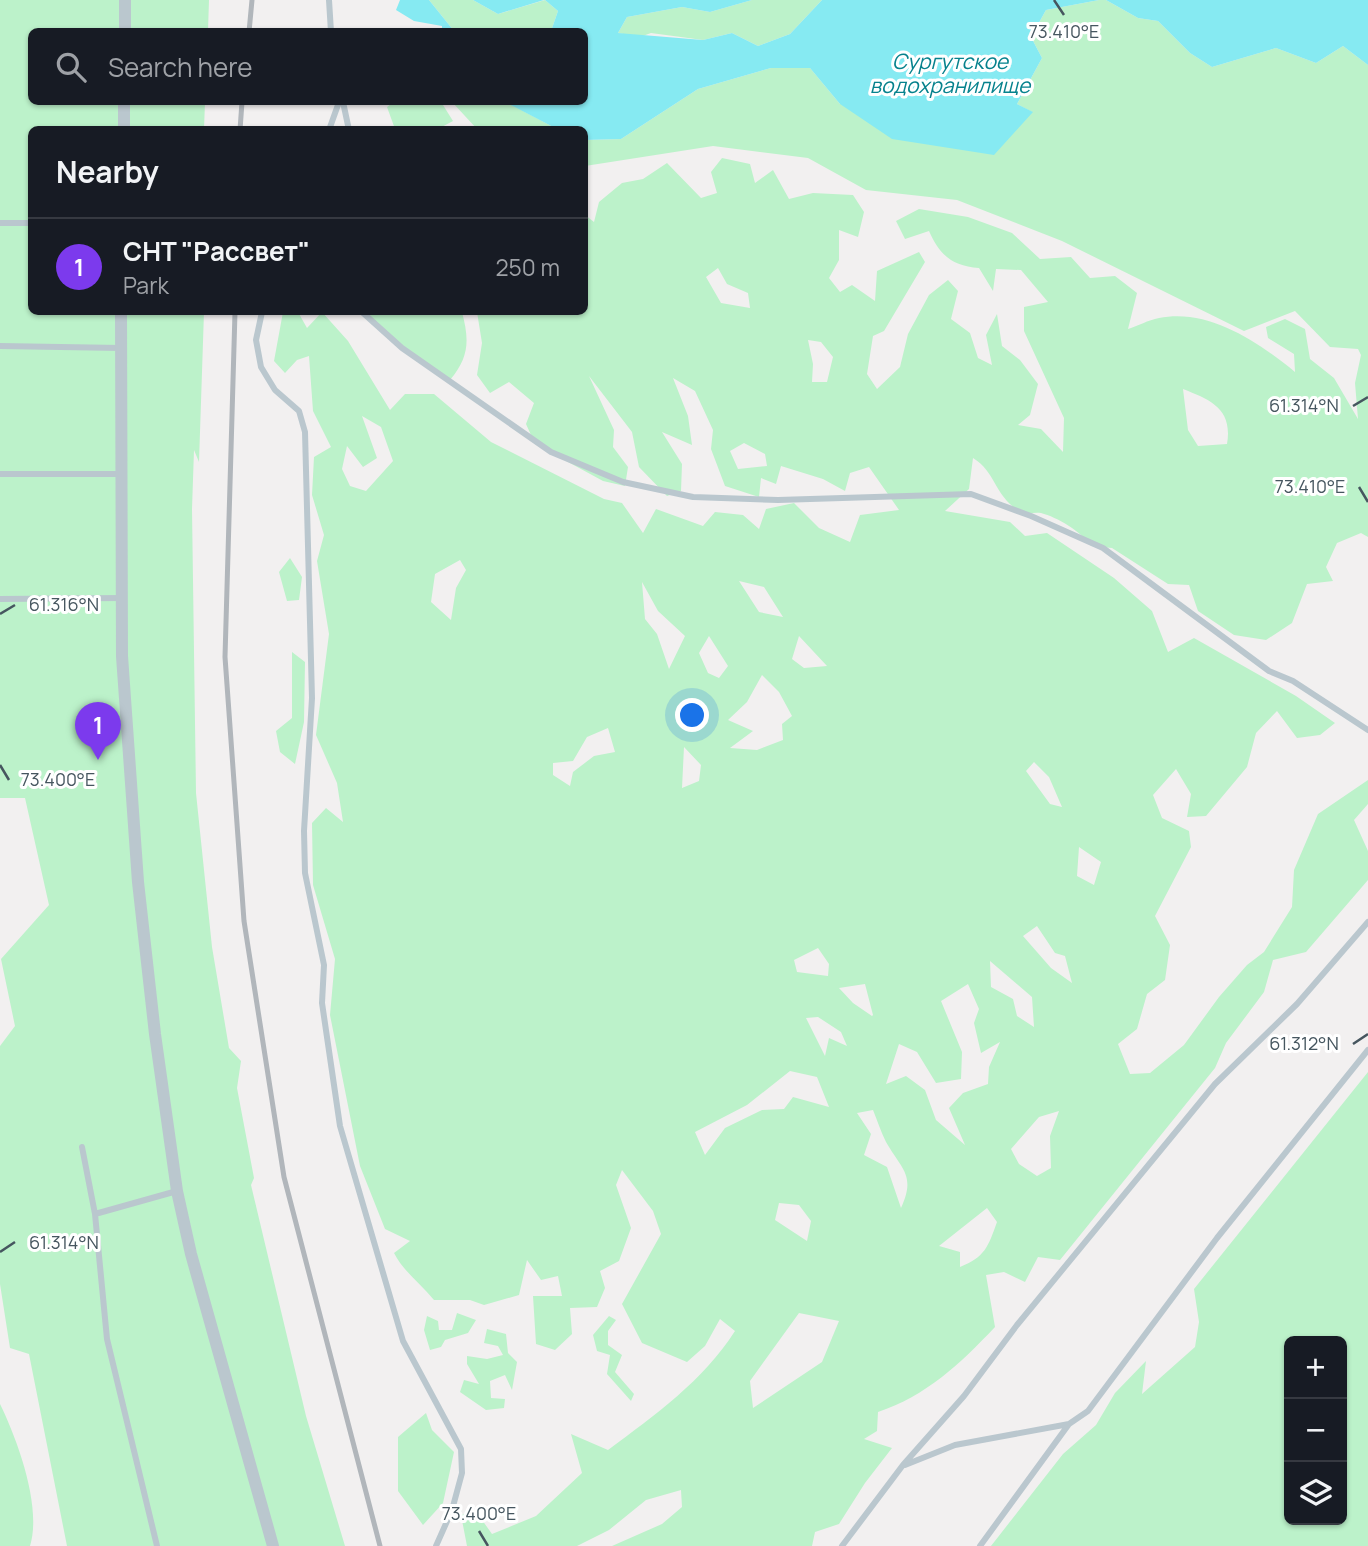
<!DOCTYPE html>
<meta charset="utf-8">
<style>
body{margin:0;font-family:Manrope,sans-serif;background:#242831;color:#f1f3f6}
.controls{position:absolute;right:21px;bottom:21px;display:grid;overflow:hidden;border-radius:10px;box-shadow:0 2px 5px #0004}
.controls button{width:63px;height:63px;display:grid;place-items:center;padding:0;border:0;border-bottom:2px solid #363941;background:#171b24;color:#f1f3f6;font:35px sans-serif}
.you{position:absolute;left:693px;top:716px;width:24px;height:24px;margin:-18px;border:5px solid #fff;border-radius:50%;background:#1a73e8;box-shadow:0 0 0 10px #1a73e833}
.badge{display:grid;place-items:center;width:46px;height:46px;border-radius:50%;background:#7c3aed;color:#fff;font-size:23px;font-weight:700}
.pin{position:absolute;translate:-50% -58px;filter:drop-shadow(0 2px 4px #0008)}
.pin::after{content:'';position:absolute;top:37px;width:24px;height:21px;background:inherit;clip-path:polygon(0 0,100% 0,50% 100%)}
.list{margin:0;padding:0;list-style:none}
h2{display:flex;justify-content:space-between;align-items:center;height:91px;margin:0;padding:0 28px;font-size:30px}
h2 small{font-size:23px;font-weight:400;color:#9ea1a6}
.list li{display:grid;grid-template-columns:46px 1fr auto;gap:21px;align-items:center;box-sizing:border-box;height:98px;padding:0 28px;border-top:2px solid #363941}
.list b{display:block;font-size:26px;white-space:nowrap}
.list p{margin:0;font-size:23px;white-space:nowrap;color:#9ea1a6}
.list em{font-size:23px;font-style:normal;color:#9ea1a6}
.icon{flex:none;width:38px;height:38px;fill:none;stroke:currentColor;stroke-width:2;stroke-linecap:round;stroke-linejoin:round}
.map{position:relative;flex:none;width:1368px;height:1546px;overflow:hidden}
.search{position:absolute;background:#171b24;box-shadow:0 2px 5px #0004;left:28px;top:28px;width:560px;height:77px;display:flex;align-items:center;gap:18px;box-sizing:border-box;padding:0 24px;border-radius:10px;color:#9ea1a6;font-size:26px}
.panel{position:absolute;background:#171b24;box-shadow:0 2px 5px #0004;left:28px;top:126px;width:560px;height:189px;border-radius:10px}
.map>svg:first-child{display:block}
.green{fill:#bcf2ca;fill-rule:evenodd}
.water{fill:#86eaf2}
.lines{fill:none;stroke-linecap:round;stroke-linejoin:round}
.lane{stroke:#bac7ce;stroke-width:6}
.street{stroke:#bac7ce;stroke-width:12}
.rail{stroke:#b1b6bb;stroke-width:5}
.ticks{fill:none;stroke:#46565f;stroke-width:2.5}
.labels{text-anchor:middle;stroke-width:6;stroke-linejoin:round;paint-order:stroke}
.water-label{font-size:21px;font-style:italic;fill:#06828d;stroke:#fff}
.ticks-label{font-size:18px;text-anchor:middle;fill:#46565f;stroke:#fff;stroke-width:6;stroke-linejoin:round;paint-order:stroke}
</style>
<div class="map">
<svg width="1368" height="1546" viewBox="0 0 1368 1546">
<rect width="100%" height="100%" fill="#f2f0f0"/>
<!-- green -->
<path class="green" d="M0,0H209L208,31L32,32V102H205L204,129L32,130V312H204L199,462L194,450L192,509L196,793L212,947L229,1048L241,1061L237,1088L254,1178L251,1185L306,1416L345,1546H67L29,1354L10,1348L0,1284V1046L15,1026L1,959L49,905L25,798H0Z
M429,0H473L498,14L545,0L558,11L551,31H454Z
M752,0H822L790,34L758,46L732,33L703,40L651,33L640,37L618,33L627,17L682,7L710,12Z
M1099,0H1106L1138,18L1158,21L1190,53L1212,67L1276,48L1316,63L1343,46L1368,65V537L1361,533L1337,543L1326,567L1333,581L1307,584L1292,623L1266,640L1234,635L1198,611L1189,585L1168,584L1112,548L1091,546C1082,532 1057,517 1041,513C1033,512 1025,515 1019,511C994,495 996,472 973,458L969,489L945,511L1010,522L1025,536L1047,533L1114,578L1152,611L1168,652L1194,638L1296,696L1335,723L1320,735L1297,738L1277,711L1256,733L1247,767L1206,816L1187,817L1191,794L1176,769L1153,795L1162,818L1189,831L1191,847L1155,916L1170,945L1165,980L1147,994L1137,1029L1118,1044L1130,1074L1150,1073L1184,1045L1219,997L1247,965L1264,952L1292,907L1294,870L1318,814L1368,780V804L1354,820L1368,851V880L1306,952L1273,960L1264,992L1226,1043L1215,1068L1060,1260L1038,1257L1025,1282L1004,1272L986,1275L995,1327C960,1364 926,1396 878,1412L877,1431L864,1439L892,1448L865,1483L839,1524L815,1532L812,1546H612L662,1524L682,1507L681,1490L646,1500L609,1530L577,1546H467L461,1515L475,1510L492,1534L536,1516L582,1473L571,1434L608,1450C655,1415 703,1381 735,1331L720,1319L705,1346L687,1362L642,1343L622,1304L661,1234L653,1211L622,1170L616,1185L631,1228L619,1261L600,1271L605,1288L597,1307L570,1308L572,1334L555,1350L536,1344L533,1296H562L558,1276L541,1280L527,1260L519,1295L484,1305L470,1300H434C420,1283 403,1271 394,1253L410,1241L385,1229L360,1166L330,1015L335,959L313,885L312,823L326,808L343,822L337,783L316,735L329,634L317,561L324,535L312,495L314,457L331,447L313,411L309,356L297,360L285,373L274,361L283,312H298L307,328L322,312L348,341L390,410L405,394H434L491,442L604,499L622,503L643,533L656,509L703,526L715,512L743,515L759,529L766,509L794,503L819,528L850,542L860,515L899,510L869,467L850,473L845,491L823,479L781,466L776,484L761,478L759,497L725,486L711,449L713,430L695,391L673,378L688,416L692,445L662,432L682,464L681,491L667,496L639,467L632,432L589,376L614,430L613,447L628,467L625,486L603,481L535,444L526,424L534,403L509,382L490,393L477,375L482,343L477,312H584L585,215L594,222L599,202L622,183L643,179L667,163L701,198L717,193L711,172L722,158L750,164L755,183L773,170L789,199L813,193L853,195L864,212L858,237L839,230V260L829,278L840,292L852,285L875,301L877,271L919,252L925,262L884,331L873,336L867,374L877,389L900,367L908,334L929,295L948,280L958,291L951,319L970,333L978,358L992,365L986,335L997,314L1002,346L1020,360L1038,384L1030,415L1018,425L1041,429L1063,452L1064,418L1024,331V307L1048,302L1021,270L996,269L993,291L979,268C953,266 940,256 929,231L905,239L896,221L919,209L968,217L1012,233L1040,259L1071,257L1090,278L1115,276L1137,293L1128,329C1138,326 1148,320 1159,318C1209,308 1258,342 1295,372L1294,354L1268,338L1266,327L1285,319L1305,329L1310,359L1334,378L1358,419L1355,383L1361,355L1358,349L1330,347L1295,311L1244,331L1062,241L957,200L866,190L808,158L713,146L585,166L584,140L621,139L698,89L771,68H810L840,104L1032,112L1017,104L1042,58L1031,37L1046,10ZM718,268L727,284L748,293L750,308L721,303L706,277ZM808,340L821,342L833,357L827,382H812L813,364ZM1183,389C1211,400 1233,409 1227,444L1198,446L1188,430ZM362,416L381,427L393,461L366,491L350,486L342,469L347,446L363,467L377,458ZM744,443L765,454L767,466L738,469L730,451ZM460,560L466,570L456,588L451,620L431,602L435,574ZM739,581L764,587L783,617L759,612ZM642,582L658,611L685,636L669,669L657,634L645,619ZM709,636L728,666L719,678L708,673L699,653ZM799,636L827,666L804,668L792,659ZM762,675L779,692L792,716L782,724L783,740L757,750L730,748L753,731L728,720L747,702ZM608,728L615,752L594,756L573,772L570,786L553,775V763L573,761L587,737ZM684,747L701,765L699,781L682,788ZM1034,762L1049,777L1062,807L1050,804L1026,771ZM1079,847L1101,862L1094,885L1077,876ZM1037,926L1055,953L1065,956L1072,983L1051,968L1023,936ZM818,948L829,964L828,976L797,972L794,960ZM990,961L1032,997L1034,1027L1017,1016L1013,999L991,987ZM865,984L873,1015L872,1016L853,1003L839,988ZM968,984L979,1009L974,1023L981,1053L1000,1042L989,1067L988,1084L963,1093L949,1108L965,1145L936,1120L925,1090L906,1076L886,1084L899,1044L917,1052L936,1083L961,1079L962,1052L941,1001ZM818,1017L841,1032L847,1046L829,1038L825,1056L806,1018ZM790,1071L817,1077L829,1107L793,1097L784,1109L762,1110L725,1128L705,1155L695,1132L747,1105ZM873,1110C877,1120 881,1132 886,1142C902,1170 916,1175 901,1208L887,1167L864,1155L871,1134L857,1113ZM1059,1111L1050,1136L1051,1168L1037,1176L1019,1164L1011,1149L1039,1117ZM779,1203L799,1205L811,1221L807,1241L775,1220ZM987,1208L997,1222C988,1247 985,1257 960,1267V1252L939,1246ZM799,1313L839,1321L822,1362L753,1408L750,1381Z
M394,102H437L443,105L453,121L438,129H395L387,107Z
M452,102H506L557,129H477Z
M368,312H462C469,339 470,356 450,380C421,361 385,343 368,312Z
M290,558L302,577L299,600L287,601L279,572Z
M292,652L305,662L304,722L295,764L280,752L276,731L292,718Z
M1368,1072V1546H991L1063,1454L1096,1425L1115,1393L1146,1361L1142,1394L1195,1347L1199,1322L1194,1289ZM1289,1341H1342V1520H1289Z
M457,1313L476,1320L468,1333L445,1340L441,1347L430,1350L424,1330L427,1316L438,1321L439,1330H452Z
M609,1316L616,1320L608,1331V1345L622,1355L615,1372L634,1394L631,1401L607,1374L610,1355L597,1351L593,1335Z
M487,1329L506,1334L508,1353L517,1362L512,1390L505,1375L490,1381L491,1398L505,1399L504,1408L486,1410L460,1392L464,1380L479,1384L467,1364V1356L487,1359L503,1355L498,1346L484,1343Z
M0,1404C18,1441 42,1507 30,1546H0Z
M426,1413L432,1430L454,1452L443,1503L423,1525L398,1491V1437Z"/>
<!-- water -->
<path class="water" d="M400,0H429L454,31H442V26L414,21L396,10Z
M473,0H544L498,14Z
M545,0H752L710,12L682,7L627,17L618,33L703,40L732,33L758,46L790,34L822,0H1099L1046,10L1031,37L1042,58L1017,104L1033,112L994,155L892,139L840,104L810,68H771L698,89L621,139L585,140L584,130L557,129L505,102H584V32L548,31H551L558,11Z
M1106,0H1368V65L1343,46L1316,63L1276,48L1212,67L1190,53L1158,21L1138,18Z"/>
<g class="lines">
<!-- lane -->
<path class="lane" d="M329,0L331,32
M343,102L349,130
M329,130L339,102
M0,223H32
M262,312L256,340L261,367L275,390L299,411L305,432L312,698L304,831L305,873L324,965L322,1003L340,1126L403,1341L461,1449L462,1473L452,1510L436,1546
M362,312L402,348L551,452L623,482L693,497L778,500L971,494L1031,516L1103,548L1269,671L1293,681L1368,730
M0,346L121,348
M0,474H121
M0,599L121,598
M82,1147L95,1214L107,1339L157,1546
M95,1214L177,1191
M905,1465L955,1445L1069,1424
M842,1546L903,1465L964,1396L1017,1325L1215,1084L1297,1004L1368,922
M980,1546L1069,1424L1088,1411L1217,1238L1368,1050"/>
<!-- street -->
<path class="street" d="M125,32V0
M124,130V102
M121,312L122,656L138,882L155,1034L177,1191L191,1254L273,1546"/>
<!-- rail -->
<path class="rail" d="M249,32L252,0
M240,130L242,102
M235,312L225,657L244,921L284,1177L380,1546"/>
</g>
<!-- ticks -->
<path class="ticks" d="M1054,0L1064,15M1353,406L1368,397M1359,487L1368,502M0,614L15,605M0,765L9,780M1353,1044L1368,1034M0,1252L15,1242M479,1531L488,1546"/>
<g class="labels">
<!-- water labels -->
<g class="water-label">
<text x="950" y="69">Сургутское<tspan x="950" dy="24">водохранилище</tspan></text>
</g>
</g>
<g class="ticks-label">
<text x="1064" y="38">73.410°E</text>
<text x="1304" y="412">61.314°N</text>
<text x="1310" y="493">73.410°E</text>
<text x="64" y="611">61.316°N</text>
<text x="58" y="786">73.400°E</text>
<text x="1304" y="1050">61.312°N</text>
<text x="64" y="1249">61.314°N</text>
<text x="479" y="1520">73.400°E</text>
</g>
</svg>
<div class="controls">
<button>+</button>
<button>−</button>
<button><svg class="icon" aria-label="layers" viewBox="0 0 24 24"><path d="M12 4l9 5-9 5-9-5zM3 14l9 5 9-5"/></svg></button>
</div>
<div class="you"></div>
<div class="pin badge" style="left:98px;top:760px">1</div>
<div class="search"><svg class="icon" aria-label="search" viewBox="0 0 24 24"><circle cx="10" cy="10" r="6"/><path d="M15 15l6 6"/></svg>Search here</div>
<section class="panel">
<h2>Nearby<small></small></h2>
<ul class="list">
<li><span class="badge">1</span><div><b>СНТ &quot;Рассвет&quot;</b><p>Park</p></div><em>250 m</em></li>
</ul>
</section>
</div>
